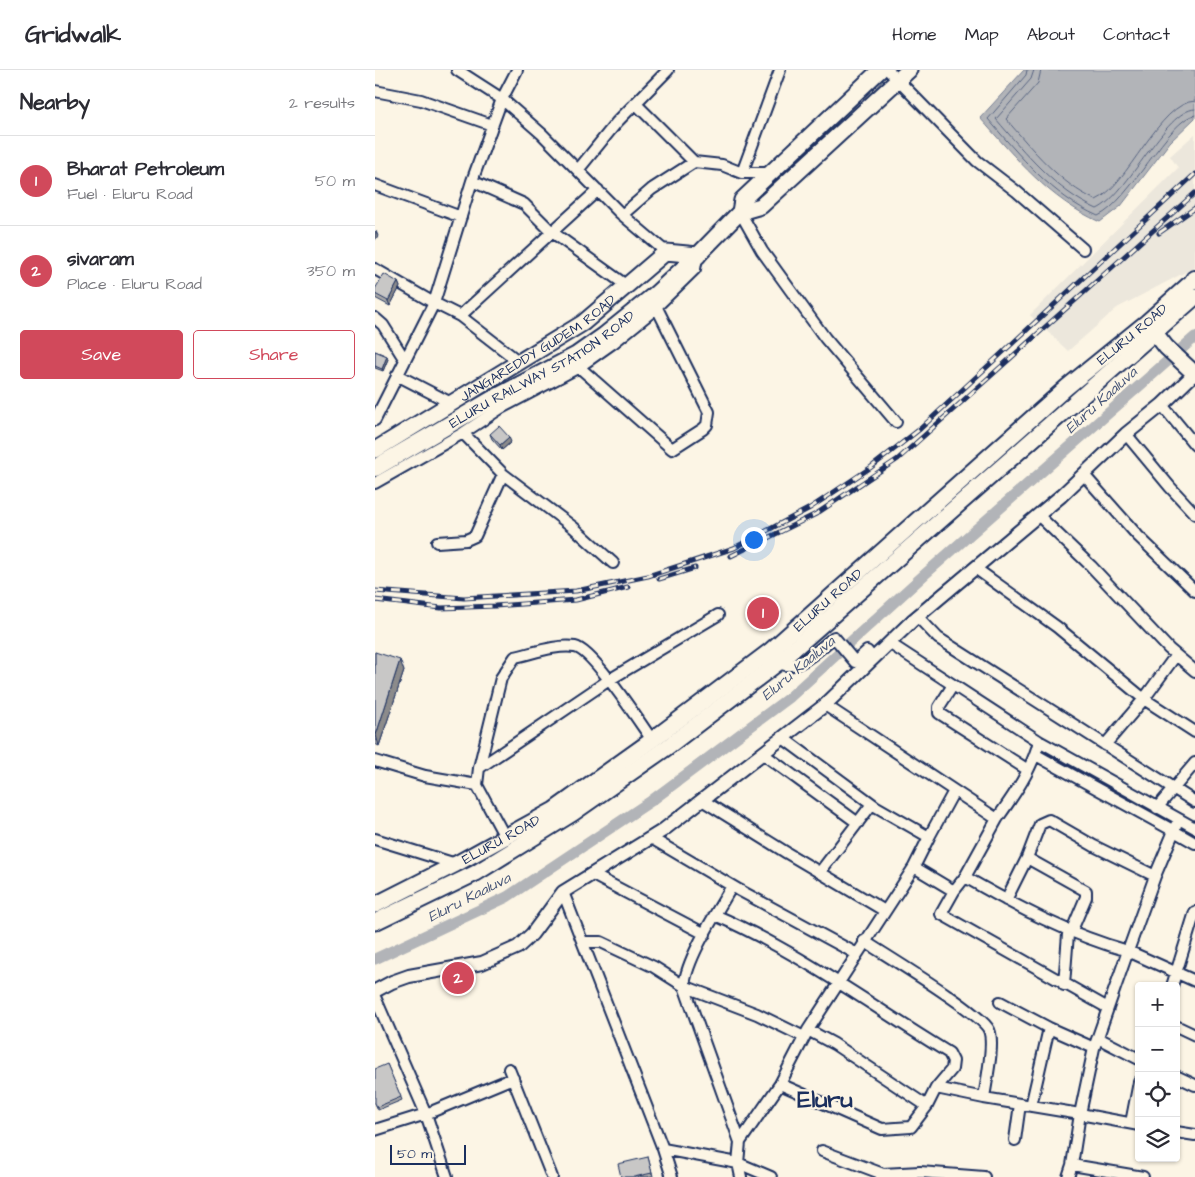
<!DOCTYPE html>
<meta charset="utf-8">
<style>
body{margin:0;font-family:"Architects Daughter",sans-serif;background:#f7f7f7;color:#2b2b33}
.controls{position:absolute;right:15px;bottom:15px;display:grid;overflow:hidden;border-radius:5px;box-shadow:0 1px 4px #0004}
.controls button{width:45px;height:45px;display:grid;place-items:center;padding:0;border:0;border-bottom:1px solid #e1e1e2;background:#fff;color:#2b2b33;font:25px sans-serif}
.scale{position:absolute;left:15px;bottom:12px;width:76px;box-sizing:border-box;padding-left:5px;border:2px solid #1b2f5e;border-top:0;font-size:14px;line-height:18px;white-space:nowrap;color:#1b2f5e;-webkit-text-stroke:4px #fcf5e5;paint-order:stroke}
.you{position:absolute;left:378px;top:469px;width:18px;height:18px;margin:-12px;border:4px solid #fff;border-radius:50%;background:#1a73e8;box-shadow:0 0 0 8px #1a73e833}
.badge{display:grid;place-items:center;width:32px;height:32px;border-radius:50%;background:#d1495b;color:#fff;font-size:16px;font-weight:700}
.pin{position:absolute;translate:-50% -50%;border:2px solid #fff;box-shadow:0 1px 5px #0006}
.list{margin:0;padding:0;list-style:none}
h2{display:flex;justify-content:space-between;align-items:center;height:65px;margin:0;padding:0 20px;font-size:21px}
h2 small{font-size:16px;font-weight:400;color:#7c7c81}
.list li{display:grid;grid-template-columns:32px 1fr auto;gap:15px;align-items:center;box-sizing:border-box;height:90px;padding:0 20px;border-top:1px solid #e1e1e2}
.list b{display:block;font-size:19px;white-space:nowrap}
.list p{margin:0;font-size:16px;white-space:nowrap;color:#7c7c81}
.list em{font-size:16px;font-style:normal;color:#7c7c81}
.actions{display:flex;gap:10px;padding:15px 20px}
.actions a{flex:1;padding:11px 0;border:1px solid #d1495b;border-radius:5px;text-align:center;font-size:18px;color:#d1495b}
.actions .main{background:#d1495b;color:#fff}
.icon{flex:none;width:28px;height:28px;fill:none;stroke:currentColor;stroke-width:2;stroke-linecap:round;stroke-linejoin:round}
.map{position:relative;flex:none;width:820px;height:1107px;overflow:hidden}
header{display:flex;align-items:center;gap:30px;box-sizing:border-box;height:70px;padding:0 25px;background:#fff;border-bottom:1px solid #e1e1e2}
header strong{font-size:24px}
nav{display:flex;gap:28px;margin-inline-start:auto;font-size:18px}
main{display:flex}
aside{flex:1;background:#fff}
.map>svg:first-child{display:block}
.built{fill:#ece7dc}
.water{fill:#b2b4b8;stroke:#767f94}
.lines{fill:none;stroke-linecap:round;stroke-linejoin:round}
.shore{stroke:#576482;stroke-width:1}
.canal{stroke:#b2b4b8;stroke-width:11}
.minor-casing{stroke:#1b2f5e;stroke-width:14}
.tertiary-casing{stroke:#1b2f5e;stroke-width:16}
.secondary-casing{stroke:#1b2f5e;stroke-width:19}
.primary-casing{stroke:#1b2f5e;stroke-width:20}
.minor{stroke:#fcf5e5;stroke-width:10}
.tertiary{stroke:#fcf5e5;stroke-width:12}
.secondary{stroke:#fcf5e5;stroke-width:15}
.primary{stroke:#fcf5e5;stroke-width:16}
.rail-casing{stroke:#1b2f5e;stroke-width:5}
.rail{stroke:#fcf5e5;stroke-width:3;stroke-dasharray:9;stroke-linecap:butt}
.wall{fill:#acabaa;stroke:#1b2f5e}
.shaded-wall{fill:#8c8b8b;stroke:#1b2f5e}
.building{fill:#c8c7c6;stroke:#1b2f5e}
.labels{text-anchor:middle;stroke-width:4.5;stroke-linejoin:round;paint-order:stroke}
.street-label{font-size:14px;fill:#1b2f5e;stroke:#fcf5e5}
.water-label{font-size:15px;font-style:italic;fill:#485779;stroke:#fcf5e5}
.town-label{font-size:24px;font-weight:bold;fill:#1b2f5e;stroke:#fcf5e5}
</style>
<header>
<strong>Gridwalk</strong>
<nav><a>Home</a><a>Map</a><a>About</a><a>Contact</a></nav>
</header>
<main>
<aside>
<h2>Nearby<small>2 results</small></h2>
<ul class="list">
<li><span class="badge">1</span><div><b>Bharat Petroleum</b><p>Fuel · Eluru Road</p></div><em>50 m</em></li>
<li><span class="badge">2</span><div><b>sivaram</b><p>Place · Eluru Road</p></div><em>350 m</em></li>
</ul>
<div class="actions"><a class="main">Save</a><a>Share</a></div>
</aside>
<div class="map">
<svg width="820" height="1107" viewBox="0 0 820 1107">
<rect width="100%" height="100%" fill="#fcf5e5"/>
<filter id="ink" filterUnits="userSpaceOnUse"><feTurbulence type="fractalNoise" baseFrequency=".02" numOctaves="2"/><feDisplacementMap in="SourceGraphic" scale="10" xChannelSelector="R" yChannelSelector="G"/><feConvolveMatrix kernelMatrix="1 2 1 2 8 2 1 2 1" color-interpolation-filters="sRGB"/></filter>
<g filter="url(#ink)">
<!-- built -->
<path class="built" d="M820,64V197L742,238L693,281L655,245L803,98L795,86Z"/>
<!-- water -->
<path class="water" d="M649,0H820V48L795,72L746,136L725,152C673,129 642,89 605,48Z"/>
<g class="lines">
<!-- shore -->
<path class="shore" d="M652,0L651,5L613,49C645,86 677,126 723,146C755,132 794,48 820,45
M659,0L656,9L621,49C650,83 681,121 722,139C753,125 790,40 820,39
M666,0L663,13L631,49C657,79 685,114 721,130C752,117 784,32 820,31"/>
<!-- canal -->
<path class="canal" d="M0,889L132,827L276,731L415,627L549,505L820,267"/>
<defs>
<path id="minor" d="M82,0L127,29L167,64L245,143L291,182
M142,0L127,29L97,111L149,134L177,162L252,216
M513,0L602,91L641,121L708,179
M0,21L46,30L117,55
M260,33L319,92
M203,100L242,52L293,0
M367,103L405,0
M97,111L59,233L85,246L143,291
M0,115L86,147
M365,142L387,181L450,268L521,352
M247,145L277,119L319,92L347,95L367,103H395
M0,199L59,233L0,350
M85,246L223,120
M0,248L8,255L30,290
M204,297L297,379L328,359L332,355L334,342L281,236
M22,305L76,333
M787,335L820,375
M751,364L795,417L820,444
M128,404L198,457L238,493
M709,405L763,466L820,521
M0,413L88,363L126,338L204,297L238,273L275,243L320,199L322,187
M663,445L716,496L794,579L820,601
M62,472L91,470L100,466L128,404L88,363
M600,498L682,557L769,629L801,585
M542,546L563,568L820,732
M514,573L664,671L820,758
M401,590C419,607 445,578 459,567L480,592L492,581L497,587
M578,615L564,637V643L653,700
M450,635L622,749C639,725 657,700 664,671
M730,675L769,629L820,662
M387,683L483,753
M661,685L799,761L801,755
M0,691L50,706L102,715
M104,698L126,608L140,587C158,583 182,574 200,577C218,580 265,653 277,670
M327,730L412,783L510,841
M782,738L820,693
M130,767L102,715L104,698L234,610L343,545
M554,767L579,721
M276,768L364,820L482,884
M0,769L81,794
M652,788L711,821V827L697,860L693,864L689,915
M539,797L579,821L590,807C642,837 695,865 753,881L780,806L799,761L820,773
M445,802L497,734
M216,804L330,864
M590,807L622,749
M357,816C342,842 312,887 309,916L382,944L429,967
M579,821L566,844L733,938
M188,822L288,1079L363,1093L365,1072L309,916L279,897L226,872H208
M631,830L652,788L665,754L674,750L719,776L780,806
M340,845C423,881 498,937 574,983L578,991L577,999L561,1018
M489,871C510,885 607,943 614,960C620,974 611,1012 609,1028
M797,916L820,842
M0,927L51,1044L72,1107
M625,932L674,958
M801,956L820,965
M433,960L459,974L552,1036
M723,968L764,989
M134,999L177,1107
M801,1006L820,1015
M405,1014L507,1059L536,1057L552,1036L561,1018L609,1028L705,1044L719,978L753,881L820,911
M656,1036L674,958L719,978
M756,1053L764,1012
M0,1060L51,1044L138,1008
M801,1062L820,1065
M640,1070L645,1034
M365,1072L405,1014L433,960L539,797L554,767L500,736L408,668
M288,1079L297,1107
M447,1081L508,1104
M697,1095L705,1044L764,1055
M366,1107L363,1093L396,1107
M506,1107L508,1104L545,1102L609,1107
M693,1107L697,1095L768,1107"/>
<path id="tertiary" d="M0,921L17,912L34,906L107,893L143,877L157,864L188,822L287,761L450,635L537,551L686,426L751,364L787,335L819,304"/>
<g id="secondary">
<path d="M365,142L386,136L534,0"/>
<path d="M774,255L791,277L820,304"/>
<path id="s1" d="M0,380L208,253L291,182L323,185L365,142L367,130L505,0"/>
<path id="s2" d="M0,835L81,794L179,740L277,670L395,581L692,317L772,252L820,209"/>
<path d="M0,852L101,803L198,743L291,678L404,592L820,227"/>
</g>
<g id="primary">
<path d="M819,209L820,210"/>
<path id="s3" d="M0,398L118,329L202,285L229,266L281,224L323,185"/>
</g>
</defs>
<!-- minor casing -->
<use href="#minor" class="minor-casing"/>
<!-- tertiary casing -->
<use href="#tertiary" class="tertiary-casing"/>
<!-- secondary casing -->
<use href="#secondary" class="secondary-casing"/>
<!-- primary casing -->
<use href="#primary" class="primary-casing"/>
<!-- minor -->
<use href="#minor" class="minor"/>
<!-- tertiary -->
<use href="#tertiary" class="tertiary"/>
<!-- secondary -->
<use href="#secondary" class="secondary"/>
<!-- primary -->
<use href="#primary" class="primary"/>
<defs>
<path id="rail" d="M784,163L820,138
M356,486L441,444L523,389L820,123
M284,509L320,498
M0,521L89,528L201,521L273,506L359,478L435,438L495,398L545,359L820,104
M0,530L66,538L120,536L201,530L253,517"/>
</defs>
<!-- rail casing -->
<use href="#rail" class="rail-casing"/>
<!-- rail -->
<use href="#rail" class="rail"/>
</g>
<!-- wall -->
<path class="wall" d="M23,212L25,217L15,236L0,228V219Z
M0,281L12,286L13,289L8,301L0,298Z
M115,364L136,372L127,380L117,369Z
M0,582L29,601L4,676L0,674Z
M88,897L90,903V912L76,913L74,908Z
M12,994L27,1030L3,1040L0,1033Z
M273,1087L278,1106L272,1107H246Z"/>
<!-- shaded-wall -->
<path class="shaded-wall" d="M1,161L3,166L0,170V162Z
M23,212L25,217L15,236L13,231Z
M12,286L13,289L8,301L7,299Z
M134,367L136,372L127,380L125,375Z
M25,590L29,601L4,676L1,665Z
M88,897L90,903V912L88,907Z"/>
<!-- building -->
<path class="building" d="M9,204L23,212L13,231L0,224V219Z
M0,281L12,286L7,299L0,296Z
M124,356L134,367L125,375L115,364Z
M0,582L25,590L1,665H0Z
M88,897V907L74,908V899Z
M12,994L26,1027L2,1037L0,1033V999Z
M273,1087L277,1103L259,1107H246L243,1094Z"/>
</g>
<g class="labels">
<!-- street labels -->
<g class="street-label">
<text dy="5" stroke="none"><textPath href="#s2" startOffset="952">ELURU ROAD</textPath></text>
<text dy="5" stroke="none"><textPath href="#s1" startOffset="192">JANGAREDDY GUDEM ROAD</textPath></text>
<text dy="5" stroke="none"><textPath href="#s3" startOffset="194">ELURU RAILWAY STATION ROAD</textPath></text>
<text dy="5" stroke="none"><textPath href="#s2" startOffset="548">ELURU ROAD</textPath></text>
<text dy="5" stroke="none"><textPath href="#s2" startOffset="142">ELURU ROAD</textPath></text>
</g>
<!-- water labels -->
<g class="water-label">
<text transform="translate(726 330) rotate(-42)" y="5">Eluru Kaaluva</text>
<text transform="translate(423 598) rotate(-40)" y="5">Eluru Kaaluva</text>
<text transform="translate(94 827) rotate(-27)" y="5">Eluru Kaaluva</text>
</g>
<!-- town labels -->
<g class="town-label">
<text x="450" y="1037">Eluru</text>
</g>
</g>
</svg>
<div class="controls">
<button>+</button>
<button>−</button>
<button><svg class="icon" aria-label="locate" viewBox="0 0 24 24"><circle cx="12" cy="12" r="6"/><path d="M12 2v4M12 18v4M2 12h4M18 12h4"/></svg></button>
<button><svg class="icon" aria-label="layers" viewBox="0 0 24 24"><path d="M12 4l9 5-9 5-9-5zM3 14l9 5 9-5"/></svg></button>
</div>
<div class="scale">50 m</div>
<div class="you"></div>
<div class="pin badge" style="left:388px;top:543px">1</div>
<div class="pin badge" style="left:83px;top:908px">2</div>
</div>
</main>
